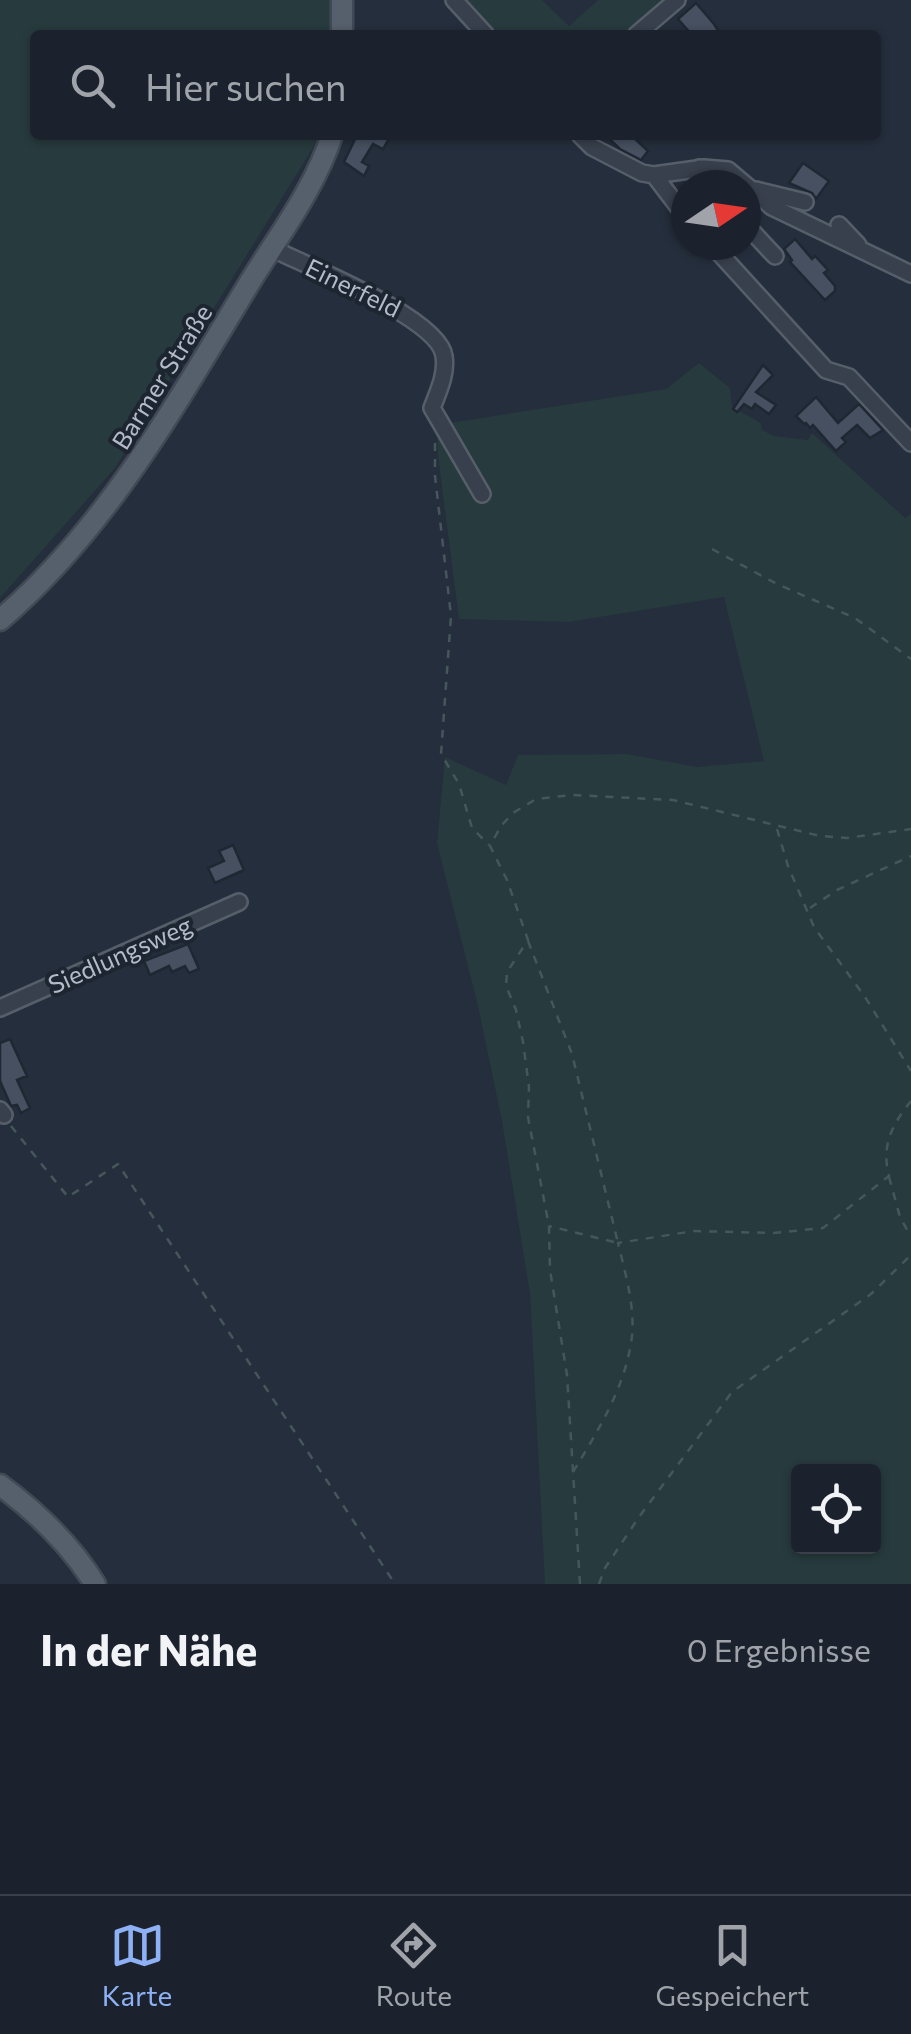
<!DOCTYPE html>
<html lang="de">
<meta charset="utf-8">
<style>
body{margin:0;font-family:Commissioner,sans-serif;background:#292f39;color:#f1f3f6}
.controls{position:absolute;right:30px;bottom:30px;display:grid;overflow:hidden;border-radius:10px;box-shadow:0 2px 8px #0004}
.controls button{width:90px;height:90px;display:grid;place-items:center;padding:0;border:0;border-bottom:2px solid #3a3f49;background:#1c222d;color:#f1f3f6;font:50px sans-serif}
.compass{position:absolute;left:671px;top:170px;width:90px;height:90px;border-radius:50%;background:#1c222d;box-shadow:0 2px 8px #0004;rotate:77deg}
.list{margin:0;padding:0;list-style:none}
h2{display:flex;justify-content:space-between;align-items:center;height:130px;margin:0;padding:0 40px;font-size:42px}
h2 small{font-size:32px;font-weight:400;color:#a0a4aa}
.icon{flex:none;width:55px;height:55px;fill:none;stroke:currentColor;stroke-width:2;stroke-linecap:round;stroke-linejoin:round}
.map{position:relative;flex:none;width:911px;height:1584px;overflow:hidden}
.search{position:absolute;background:#1c222d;box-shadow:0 2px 8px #0004;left:30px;right:30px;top:30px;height:110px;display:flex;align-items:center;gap:25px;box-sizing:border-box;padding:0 35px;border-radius:10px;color:#a0a4aa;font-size:38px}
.sheet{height:310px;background:#1c222d}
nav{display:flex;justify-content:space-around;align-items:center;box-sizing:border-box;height:140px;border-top:2px solid #3a3f49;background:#1c222d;font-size:28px;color:#a0a4aa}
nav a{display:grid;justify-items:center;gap:5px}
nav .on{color:#8db1f4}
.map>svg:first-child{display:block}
.green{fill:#273a3d;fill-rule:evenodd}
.building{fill:#465060;stroke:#1f2733;stroke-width:2.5}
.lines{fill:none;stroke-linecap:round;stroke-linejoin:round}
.minor-casing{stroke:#565e6a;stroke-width:20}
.major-casing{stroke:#414955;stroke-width:25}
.path{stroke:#45575a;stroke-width:2.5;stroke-dasharray:8 8;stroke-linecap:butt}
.minor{stroke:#38404d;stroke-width:15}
.major{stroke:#565f6c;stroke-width:20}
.labels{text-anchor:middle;stroke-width:8;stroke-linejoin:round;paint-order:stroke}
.street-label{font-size:25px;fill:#b4bbc8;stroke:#1d2531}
</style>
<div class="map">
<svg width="911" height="1584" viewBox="0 0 911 1584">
<rect width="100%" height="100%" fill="#252e3c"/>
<!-- green -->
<path class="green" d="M0,0H333L334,35H35V135H321L115,468L0,598Z
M463,0H542L569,26L598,0H667L626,35H495Z
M699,363L730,388L732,407L761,423L762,430L774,436L808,440L812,433L905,518L911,514V1584H545L530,1294L502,1121L478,1006L437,843L445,757L506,785L518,755L627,754L697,767L764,761L724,597L568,622L459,619L438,456L437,425L666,389ZM798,1472H874V1546H798Z"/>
<!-- building -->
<path class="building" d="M696,3L714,24L721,35H692L678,19Z
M357,135H391L383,149L373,144L362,162L369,166L364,176L344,162Z
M605,135H631L648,151L641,160L620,149Z
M803,163L829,181L816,199L812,193L789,183Z
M795,239L812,259L815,256L828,270L824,273L835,286V291L825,300L790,262L792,260L784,249Z
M763,365L773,375L756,392L776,405L769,414L755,404L752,409L744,404L737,412L733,409Z
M816,397L838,423L859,404L883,430L870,438L857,425L842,438L846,442L836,451L813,425L810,428L806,423L804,424L796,416Z
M233,845L244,870L215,883L208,868L224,861L219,851Z
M188,944L199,969L189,973L185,966L172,972L169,966L150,975L144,961Z
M10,1039L27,1076L17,1080L30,1108L21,1113L17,1105L11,1106L0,1081V1043Z"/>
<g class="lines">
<defs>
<path id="minor" d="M454,0L486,35
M636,35L677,0
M580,135L592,147L642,173L654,175L704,168L728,170L772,207L911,274
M699,168L713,185
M654,175L686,217
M756,190L805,202
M746,225L775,256
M839,225L858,245
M712,245L826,370L849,377L911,443
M271,248C307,266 439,318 444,356C447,374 438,392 432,408L482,494
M0,1008L239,902
M0,1110L4,1115"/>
<path id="major" d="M342,35V0
M0,620C108,527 177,402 250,282C279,235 315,188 332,135
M0,1485C38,1513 70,1544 95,1584"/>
</defs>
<!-- minor casing -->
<use href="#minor" class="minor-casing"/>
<!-- major casing -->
<use href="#major" class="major-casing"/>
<!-- path -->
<path class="path" d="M435,443V476L451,616L441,754L459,784L472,828L489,845
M712,549L777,584L855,618L911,659
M777,829L788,866L814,927L865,997L911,1071
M810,908L837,890L911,856
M528,941L572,1054L618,1243L549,1226
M11,1126L68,1197L118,1164L395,1584
M889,1177L900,1217L911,1237
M573,1472C599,1429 626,1386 632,1336C635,1306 625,1272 618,1243L694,1231L774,1233L823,1228L889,1176C881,1145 892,1125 911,1101
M580,1584L567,1375L550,1270L549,1226L528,1117L529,1087L523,1042L516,1010L506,986L507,972L528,940L507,880L490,846L501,826L513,813L536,799L572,795L673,800L820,836L847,838L911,829
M599,1584L605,1568L639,1517L732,1392L871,1294L911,1255"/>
<!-- minor -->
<use href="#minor" class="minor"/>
<!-- major -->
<use href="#major" class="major"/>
</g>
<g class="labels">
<!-- street labels -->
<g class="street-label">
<text transform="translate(353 288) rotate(26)" y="9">Einerfeld</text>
<text transform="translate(162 377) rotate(-58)" y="9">Barmer Straße</text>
<text transform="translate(120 955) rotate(-24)" y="9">Siedlungsweg</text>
</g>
</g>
</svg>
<div class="controls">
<button><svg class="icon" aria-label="locate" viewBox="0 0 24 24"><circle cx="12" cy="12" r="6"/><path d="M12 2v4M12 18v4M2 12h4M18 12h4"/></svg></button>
</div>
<svg class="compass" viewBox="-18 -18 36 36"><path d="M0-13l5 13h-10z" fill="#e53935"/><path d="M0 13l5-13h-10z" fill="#a0a4aa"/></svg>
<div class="search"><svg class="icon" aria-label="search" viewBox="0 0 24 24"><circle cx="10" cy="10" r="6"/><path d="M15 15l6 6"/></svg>Hier suchen</div>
</div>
<section class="sheet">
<h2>In der Nähe<small>0 Ergebnisse</small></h2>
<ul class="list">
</ul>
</section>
<nav>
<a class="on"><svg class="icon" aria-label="map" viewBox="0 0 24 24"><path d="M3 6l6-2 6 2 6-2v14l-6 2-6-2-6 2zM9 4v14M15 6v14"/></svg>Karte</a>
<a><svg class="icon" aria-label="directions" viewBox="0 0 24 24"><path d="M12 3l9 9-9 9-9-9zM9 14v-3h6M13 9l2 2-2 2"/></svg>Route</a>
<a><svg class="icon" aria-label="saved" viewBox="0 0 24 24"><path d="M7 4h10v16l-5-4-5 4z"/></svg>Gespeichert</a>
</nav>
